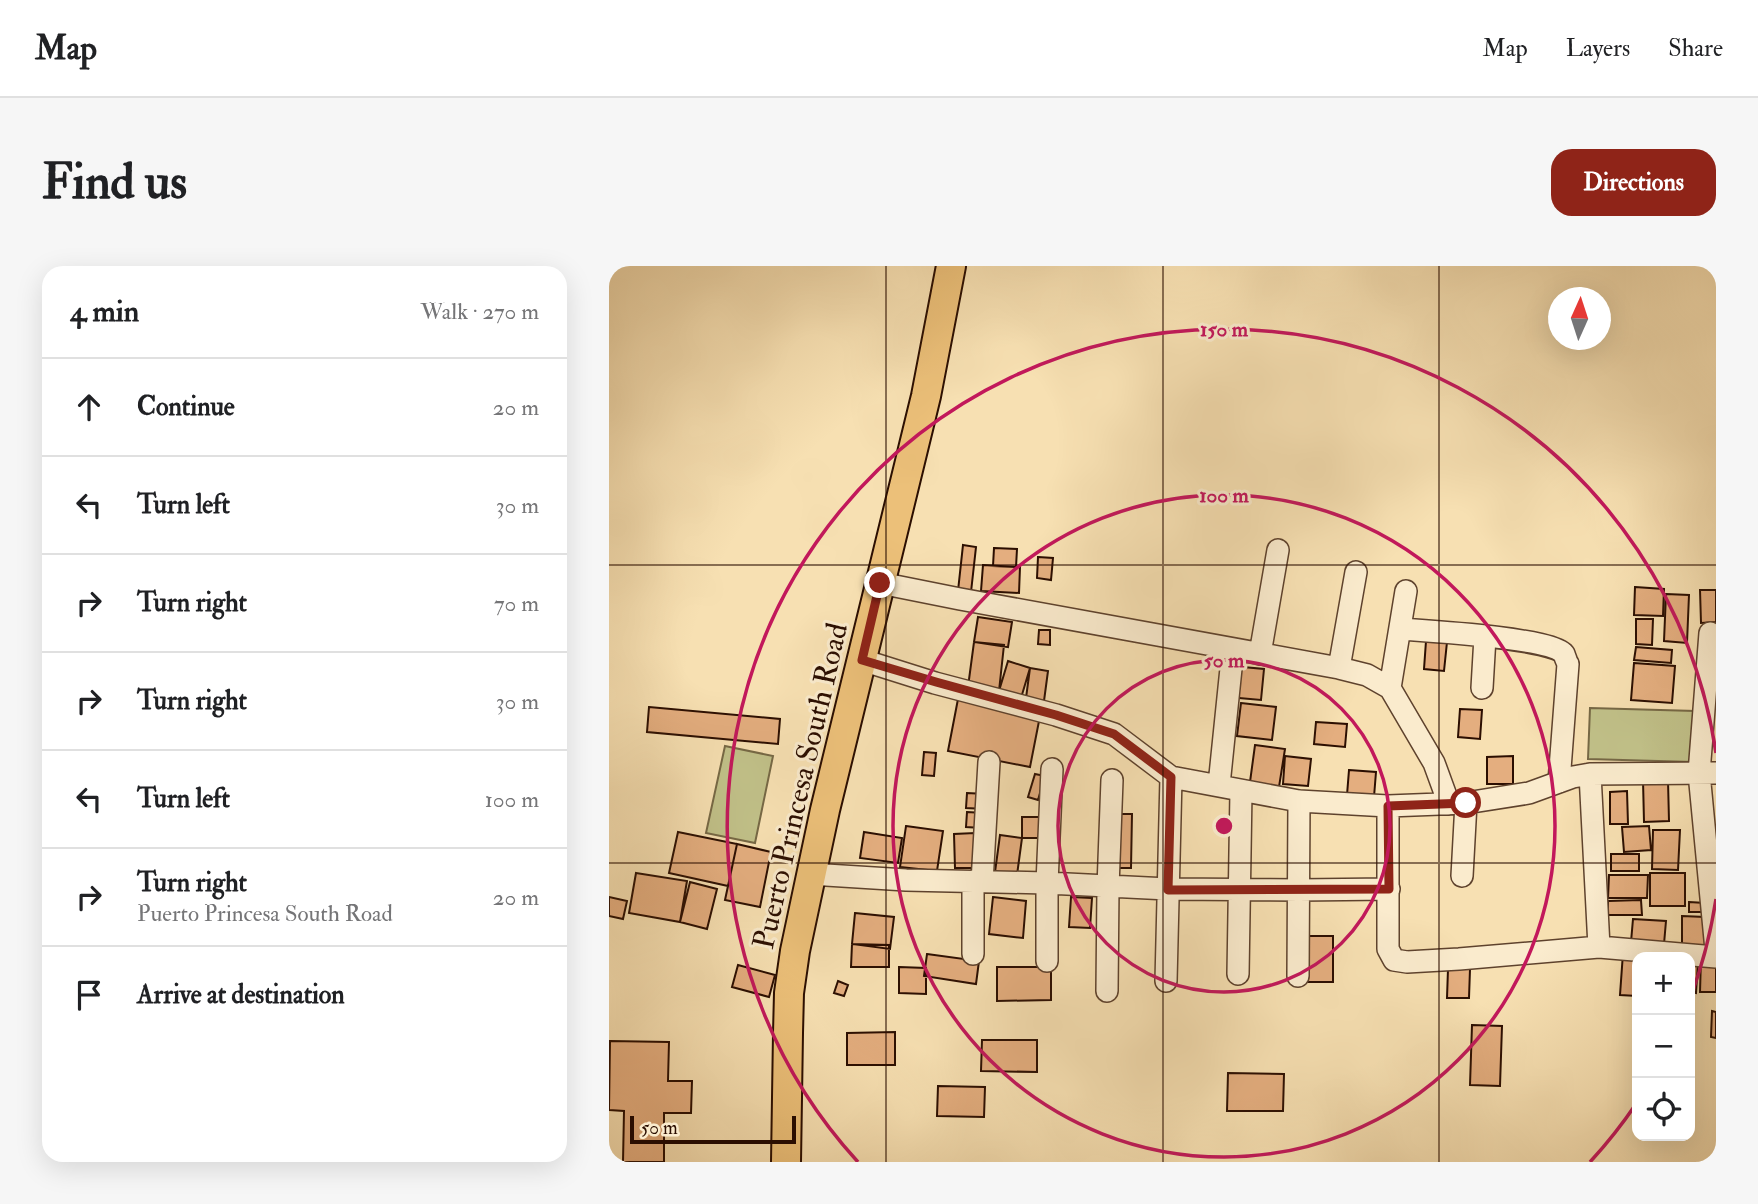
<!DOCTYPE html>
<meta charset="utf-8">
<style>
body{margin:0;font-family:"IM FELL Double Pica",serif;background:#f6f6f6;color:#202124}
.controls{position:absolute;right:21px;bottom:21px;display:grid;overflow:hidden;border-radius:14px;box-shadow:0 7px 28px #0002}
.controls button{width:63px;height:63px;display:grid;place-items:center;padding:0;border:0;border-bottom:2px solid #e0e0e0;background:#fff;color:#202124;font:35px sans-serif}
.compass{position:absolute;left:939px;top:21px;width:63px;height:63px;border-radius:50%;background:#fff;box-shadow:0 7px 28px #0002;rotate:3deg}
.scale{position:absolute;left:21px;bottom:18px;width:166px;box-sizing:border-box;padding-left:7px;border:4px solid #2b0e01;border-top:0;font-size:19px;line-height:24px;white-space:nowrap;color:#2b0e01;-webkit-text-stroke:5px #faebcd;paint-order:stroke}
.stop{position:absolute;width:21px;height:21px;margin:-16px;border:5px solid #8f2418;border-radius:50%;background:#fff}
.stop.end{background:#8f2418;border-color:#fff;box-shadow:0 2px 7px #0008}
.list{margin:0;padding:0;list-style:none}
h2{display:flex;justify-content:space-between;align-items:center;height:91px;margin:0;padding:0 28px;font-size:30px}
h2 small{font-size:23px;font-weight:400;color:#757577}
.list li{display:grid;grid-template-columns:46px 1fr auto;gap:21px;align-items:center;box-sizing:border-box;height:98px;padding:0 28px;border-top:2px solid #e0e0e0}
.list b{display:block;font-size:26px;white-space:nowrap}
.list p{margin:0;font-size:23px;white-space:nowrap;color:#757577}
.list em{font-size:23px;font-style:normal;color:#757577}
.icon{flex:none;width:38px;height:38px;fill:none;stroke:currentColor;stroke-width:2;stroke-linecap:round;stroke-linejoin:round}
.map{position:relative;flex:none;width:1107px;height:896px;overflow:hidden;border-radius:21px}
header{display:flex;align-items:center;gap:42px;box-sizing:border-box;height:98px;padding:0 35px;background:#fff;border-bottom:2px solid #e0e0e0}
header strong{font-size:33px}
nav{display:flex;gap:38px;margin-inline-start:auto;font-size:24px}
.intro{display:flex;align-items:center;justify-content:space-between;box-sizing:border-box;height:168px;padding:0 42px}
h1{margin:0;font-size:49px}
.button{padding:18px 32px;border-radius:21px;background:#8f2418;color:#fff;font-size:24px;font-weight:700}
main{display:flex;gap:42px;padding:0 42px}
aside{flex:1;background:#fff;border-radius:21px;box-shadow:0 7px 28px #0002}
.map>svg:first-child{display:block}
.green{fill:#c1c189;stroke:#766845;stroke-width:2}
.building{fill:#e4ae7f;stroke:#2b0e01;stroke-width:2}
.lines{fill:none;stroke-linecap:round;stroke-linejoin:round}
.minor-casing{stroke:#5e422d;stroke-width:24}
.major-casing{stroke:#2b0e01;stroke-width:32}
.minor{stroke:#faebcd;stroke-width:21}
.major{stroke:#ecc079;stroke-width:28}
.route{stroke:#8f2418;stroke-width:9}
.grid{fill:none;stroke:#2b0e01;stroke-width:2;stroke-opacity:0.55}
.ring{fill:none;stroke:#c2185b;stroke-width:3.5}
.labels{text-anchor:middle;stroke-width:6;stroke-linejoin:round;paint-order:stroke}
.street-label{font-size:30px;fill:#2b0e01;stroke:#faebcd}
.centre{fill:#c2185b;stroke:#faebcd;stroke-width:3.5}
.ring-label{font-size:21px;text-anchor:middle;font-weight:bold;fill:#c2185b;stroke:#faebcd;stroke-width:6;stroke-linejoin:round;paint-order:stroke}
</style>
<header>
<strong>Map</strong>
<nav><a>Map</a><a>Layers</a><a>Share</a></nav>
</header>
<div class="intro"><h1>Find us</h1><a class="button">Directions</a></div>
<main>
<aside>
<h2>4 min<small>Walk · 270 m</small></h2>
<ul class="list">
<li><svg class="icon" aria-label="ahead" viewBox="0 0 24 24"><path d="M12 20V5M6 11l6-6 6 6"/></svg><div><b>Continue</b></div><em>20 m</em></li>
<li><svg class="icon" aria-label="left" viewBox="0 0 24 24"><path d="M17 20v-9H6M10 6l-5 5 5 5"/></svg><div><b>Turn left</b></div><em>30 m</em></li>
<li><svg class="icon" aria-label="right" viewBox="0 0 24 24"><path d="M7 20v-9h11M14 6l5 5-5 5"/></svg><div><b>Turn right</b></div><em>70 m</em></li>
<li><svg class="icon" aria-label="right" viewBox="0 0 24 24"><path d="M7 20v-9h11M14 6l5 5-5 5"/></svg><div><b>Turn right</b></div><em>30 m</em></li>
<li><svg class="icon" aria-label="left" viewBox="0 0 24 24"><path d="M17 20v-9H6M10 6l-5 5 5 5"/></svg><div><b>Turn left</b></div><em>100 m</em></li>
<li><svg class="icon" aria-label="right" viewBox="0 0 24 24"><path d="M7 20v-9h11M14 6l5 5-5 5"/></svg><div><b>Turn right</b><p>Puerto Princesa South Road</p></div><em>20 m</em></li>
<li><svg class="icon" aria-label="arrive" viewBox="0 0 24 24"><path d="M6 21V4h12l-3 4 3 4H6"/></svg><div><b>Arrive at destination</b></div></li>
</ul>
</aside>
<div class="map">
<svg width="1107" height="896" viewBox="0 0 1107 896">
<rect width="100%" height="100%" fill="#f7e0b2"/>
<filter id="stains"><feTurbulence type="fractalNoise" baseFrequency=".00286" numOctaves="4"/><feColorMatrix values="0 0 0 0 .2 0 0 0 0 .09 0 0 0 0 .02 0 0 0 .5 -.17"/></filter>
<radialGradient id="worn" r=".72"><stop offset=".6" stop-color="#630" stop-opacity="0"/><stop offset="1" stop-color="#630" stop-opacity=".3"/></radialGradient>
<!-- green -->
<path class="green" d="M981,442L1086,445L1084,496L979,493Z
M116,480L164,490L146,577L97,567Z"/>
<!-- building -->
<path class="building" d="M354,279L367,281L362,326L349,325Z
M385,282L408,283L407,301L384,300Z
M429,291L444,292L442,314L428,312Z
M374,299L411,301L410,327L372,325Z
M1026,321L1055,323L1054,350L1025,349Z
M1091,324H1107V356L1092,357Z
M1057,328L1080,329L1078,377L1055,375Z
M369,351L403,356L399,381L365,376Z
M1027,353H1044L1043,379L1027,378Z
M430,364H441V379L429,378Z
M817,375L838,376L835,405L815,403Z
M365,376L395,379L390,425L359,421Z
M1027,381L1063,384L1062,397L1025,394Z
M399,395L421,402L412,432L390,425Z
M1025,397L1066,400L1063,437L1022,434Z
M623,400L655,403L652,434L619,431Z
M421,402L439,405L435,435L417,432Z
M349,433L431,450L421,501L339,485Z
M632,437L667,441L663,474L628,470Z
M40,441L171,453L169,478L38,466Z
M851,443L873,444L871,473L849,471Z
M707,456L738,458L736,481L705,478Z
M646,479L676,483L670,521L641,516Z
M315,486L327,487L325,510L313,509Z
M676,490L702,493L699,520L674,518Z
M904,490V518H878V491Z
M740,504L767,506L765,531L738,529Z
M426,508L436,510L429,534L419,531Z
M1034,514H1059L1060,555L1035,556Z
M1018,525L1019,558H1001V526Z
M358,527L376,528V543L357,542Z
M358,546L374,547L373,562L357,561Z
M503,548H523L522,602H502Z
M413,551H436V572H413Z
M297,560L334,565L328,605L291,601Z
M1040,560L1042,584L1015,586L1013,561Z
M1044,564H1071L1069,604L1043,603Z
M69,566L128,578L119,620L60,607Z
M255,566L293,572L289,597L251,592Z
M366,567L367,602H346L345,568Z
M391,569L413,572L408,609L386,606Z
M128,578L162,586L151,641L116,634Z
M1002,588H1030V605H1002Z
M27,607L78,615L71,656L20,647Z
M1041,607H1076V640H1041Z
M1000,609H1039L1038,632H999Z
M81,616L108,623L98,663L71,656Z
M0,631L18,635L14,653L0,650Z
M384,631L417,635L414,672L380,668Z
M462,631L483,632L481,662L460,661Z
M1032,634L1033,649H999V635Z
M1080,636L1096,637V646H1080Z
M246,647L285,651L281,683L243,678Z
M1073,650L1096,651V679H1073Z
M1024,653L1057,655L1055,678L1022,676Z
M700,670H724V716H699Z
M243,678L280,679V701H242Z
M1014,687L1028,691V730L1011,729Z
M318,688L370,695L367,718L315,710Z
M1092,692H1107V726H1091Z
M1081,696H1089L1087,727L1081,726Z
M129,699L166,709L160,731L123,721Z
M290,701L317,702V728L290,727Z
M388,701H442V734L388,735Z
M839,703H861L860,732H838Z
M229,715L239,719L235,730L225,727Z
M1103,745L1107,746V772L1102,771Z
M863,759L893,760L891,820L861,819Z
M286,766V799H238V767Z
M373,774H428V806L372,805Z
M1,775L60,776L59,815H83L82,847H55V896H14L15,845L0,844Z
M619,807L675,808L674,845H618Z
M329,820L376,821L375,851L328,850Z"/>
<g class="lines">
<defs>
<path id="minor" d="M271,317L351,333L730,402L758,409L781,422L825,497L840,538
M792,363C818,365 942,372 955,388C955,388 958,397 959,398L950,516
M1101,367L1090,507L1107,684
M651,388L669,284
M253,394L326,417L447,449L505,468L562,511L690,535L779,540L857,537L920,527L964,511L981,508L1107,507
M730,402L747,306
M781,422L797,325
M873,422L876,371
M981,508L990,681
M610,519L624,383
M779,540V683L785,694L798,696L850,693L990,681L1107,691
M201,608L297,614L438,617L559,623L690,624L780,623
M853,610L857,537
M373,616L380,496
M364,688V615
M438,695V617L443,503
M629,708L632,525
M689,710L690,535
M557,715L562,511
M498,725L499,621L503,514"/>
<path id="major" d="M177,896L179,767L180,727L186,685L216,544L317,130L342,0"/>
</defs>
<!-- minor casing -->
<use href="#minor" class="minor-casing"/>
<!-- major casing -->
<use href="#major" class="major-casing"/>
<!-- minor -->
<use href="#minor" class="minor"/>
<!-- major -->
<use href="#major" class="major"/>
</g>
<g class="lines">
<!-- route -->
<path class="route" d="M271,317L253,394L327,416L447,449L505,468L562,511L559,624L780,623L779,540L857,537"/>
</g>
<!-- grid -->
<path class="grid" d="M277,0V896M554,0V896M830,0V896M0,299H1107M0,597H1107"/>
<!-- distance rings -->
<g class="ring">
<circle cx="615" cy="560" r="166"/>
<circle cx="615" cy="560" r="331"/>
<path d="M1107 633A497 497 0 0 1 1082 730M1027 838A497 497 0 0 1 981 896M249 896A497 497 0 1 1 1107 487"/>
</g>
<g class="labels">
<!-- street labels -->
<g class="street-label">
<text transform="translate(191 520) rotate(-77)" y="10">Puerto Princesa South Road</text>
</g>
</g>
<circle cx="615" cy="560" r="10" class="centre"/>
<g class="ring-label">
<text x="615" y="70">150 m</text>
<text x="615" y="236">100 m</text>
<text x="615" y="401">50 m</text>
</g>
<rect width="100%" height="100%" filter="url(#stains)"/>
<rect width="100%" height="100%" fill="url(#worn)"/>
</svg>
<div class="controls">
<button>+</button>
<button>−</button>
<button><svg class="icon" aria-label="locate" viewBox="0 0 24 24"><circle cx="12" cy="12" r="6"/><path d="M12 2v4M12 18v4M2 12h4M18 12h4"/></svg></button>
</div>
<svg class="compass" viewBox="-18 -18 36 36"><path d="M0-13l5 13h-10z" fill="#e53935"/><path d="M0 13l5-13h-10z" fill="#757577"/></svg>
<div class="scale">50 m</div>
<div class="stop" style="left:857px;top:537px"></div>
<div class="stop end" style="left:271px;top:317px"></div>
</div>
</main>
